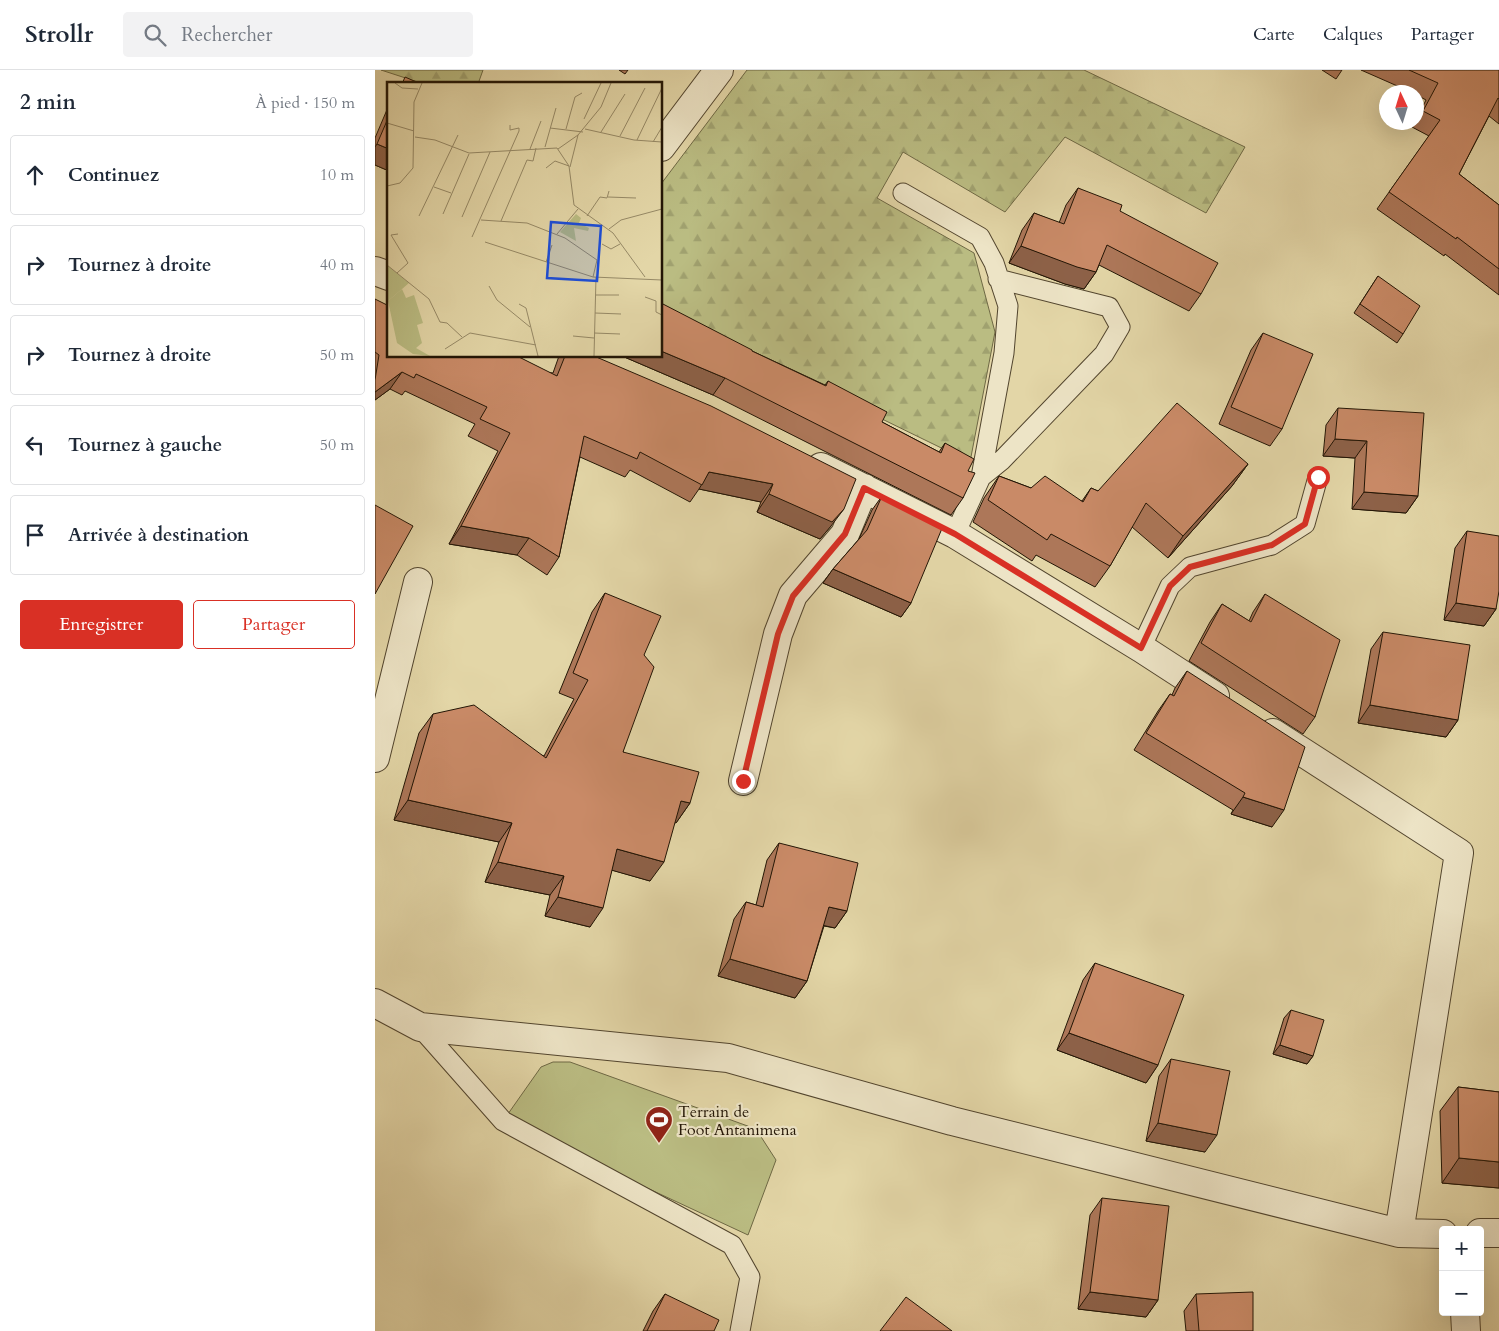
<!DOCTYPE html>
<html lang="fr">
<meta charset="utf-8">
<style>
body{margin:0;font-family:Cardo,serif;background:#f2f2f3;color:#1f2937}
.controls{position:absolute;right:15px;bottom:15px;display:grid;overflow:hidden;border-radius:5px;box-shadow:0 5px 20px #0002}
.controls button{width:45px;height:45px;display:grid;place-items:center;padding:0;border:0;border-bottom:1px solid #e0e1e3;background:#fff;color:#1f2937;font:25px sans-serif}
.compass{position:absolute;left:1004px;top:15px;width:45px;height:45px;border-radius:50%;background:#fff;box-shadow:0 5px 20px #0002;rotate:356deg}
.stop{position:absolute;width:15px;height:15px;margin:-11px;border:4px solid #d93025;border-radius:50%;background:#fff}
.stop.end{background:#d93025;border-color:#fff;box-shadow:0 1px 5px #0008}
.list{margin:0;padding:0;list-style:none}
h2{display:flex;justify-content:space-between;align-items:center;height:65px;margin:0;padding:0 20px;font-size:21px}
h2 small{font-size:16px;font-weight:400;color:#747a83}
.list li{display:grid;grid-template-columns:32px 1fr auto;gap:15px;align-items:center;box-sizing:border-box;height:80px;margin:0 10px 10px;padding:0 10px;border:1px solid #e0e1e3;border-radius:5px}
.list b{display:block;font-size:19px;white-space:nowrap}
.list em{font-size:16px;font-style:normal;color:#747a83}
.actions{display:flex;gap:10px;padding:15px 20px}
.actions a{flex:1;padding:11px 0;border:1px solid #d93025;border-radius:5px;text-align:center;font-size:18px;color:#d93025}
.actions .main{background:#d93025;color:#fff}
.icon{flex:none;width:28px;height:28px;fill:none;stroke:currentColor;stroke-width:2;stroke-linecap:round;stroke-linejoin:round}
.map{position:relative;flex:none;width:1124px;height:1261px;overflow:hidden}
header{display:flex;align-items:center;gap:30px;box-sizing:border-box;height:70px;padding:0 25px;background:#fff;border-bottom:1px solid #e0e1e3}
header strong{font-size:24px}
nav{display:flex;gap:28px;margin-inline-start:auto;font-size:18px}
.search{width:350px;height:45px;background:#f2f2f3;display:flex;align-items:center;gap:12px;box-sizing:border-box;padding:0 18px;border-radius:5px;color:#747a83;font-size:19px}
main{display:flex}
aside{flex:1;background:#fff}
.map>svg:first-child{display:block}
.green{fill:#babc82;stroke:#6e6844}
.forest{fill:url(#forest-firs);stroke:#6e6844}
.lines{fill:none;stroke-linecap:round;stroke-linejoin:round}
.lane-casing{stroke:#52452e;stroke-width:21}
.street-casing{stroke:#52452e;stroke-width:30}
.lane{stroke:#ede4c6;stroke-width:19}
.street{stroke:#ede4c6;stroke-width:28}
.wall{fill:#ad7759;stroke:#221505}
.shaded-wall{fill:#8d6148;stroke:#221505}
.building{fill:#c98a67;stroke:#221505}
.route{stroke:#d93025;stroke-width:6}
.labels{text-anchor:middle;stroke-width:4.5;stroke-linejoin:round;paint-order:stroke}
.poi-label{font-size:16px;fill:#221505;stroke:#ede4c6;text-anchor:start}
.inset-road{fill:none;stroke:#968966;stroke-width:1}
.view{fill:#1d4ed8;fill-opacity:0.15;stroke:#1d4ed8;stroke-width:2.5}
.inset-edge{fill:none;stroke:#221505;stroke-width:2.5}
</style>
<header>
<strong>Strollr</strong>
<div class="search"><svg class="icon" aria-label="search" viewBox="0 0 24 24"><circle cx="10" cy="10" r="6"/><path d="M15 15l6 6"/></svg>Rechercher</div>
<nav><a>Carte</a><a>Calques</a><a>Partager</a></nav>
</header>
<main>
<aside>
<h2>2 min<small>À pied · 150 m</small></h2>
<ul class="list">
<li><svg class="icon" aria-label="ahead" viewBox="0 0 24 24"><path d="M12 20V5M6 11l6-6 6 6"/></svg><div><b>Continuez</b></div><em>10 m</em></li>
<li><svg class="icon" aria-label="right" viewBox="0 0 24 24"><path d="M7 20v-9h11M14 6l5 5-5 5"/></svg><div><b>Tournez à droite</b></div><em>40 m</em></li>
<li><svg class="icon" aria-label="right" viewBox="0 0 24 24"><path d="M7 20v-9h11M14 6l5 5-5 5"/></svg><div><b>Tournez à droite</b></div><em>50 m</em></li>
<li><svg class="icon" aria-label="left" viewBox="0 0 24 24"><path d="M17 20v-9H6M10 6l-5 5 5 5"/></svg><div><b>Tournez à gauche</b></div><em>50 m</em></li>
<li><svg class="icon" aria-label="arrive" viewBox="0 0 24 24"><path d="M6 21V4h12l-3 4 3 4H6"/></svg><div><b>Arrivée à destination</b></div></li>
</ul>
<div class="actions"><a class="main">Enregistrer</a><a>Partager</a></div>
</aside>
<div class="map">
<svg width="1124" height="1261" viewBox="0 0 1124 1261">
<defs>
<pattern id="forest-firs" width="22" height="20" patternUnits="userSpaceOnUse" patternTransform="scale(1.25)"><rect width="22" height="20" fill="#babc82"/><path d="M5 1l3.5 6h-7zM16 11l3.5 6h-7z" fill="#a0a16f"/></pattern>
</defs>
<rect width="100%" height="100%" fill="#e3d6a7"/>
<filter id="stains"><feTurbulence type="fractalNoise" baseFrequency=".004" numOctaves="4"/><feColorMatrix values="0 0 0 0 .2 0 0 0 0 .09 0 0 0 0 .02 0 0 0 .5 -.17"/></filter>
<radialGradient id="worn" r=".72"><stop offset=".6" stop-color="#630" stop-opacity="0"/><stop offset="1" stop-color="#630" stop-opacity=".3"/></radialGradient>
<!-- green -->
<path class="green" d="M178,992H195L381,1059L401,1090L373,1165L128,1051L166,997Z"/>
<!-- forest -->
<path class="forest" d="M6,0H108L103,14H49Z
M372,0H709L870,77L831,143L690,67L630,142L528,82L502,128L599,183L620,262L595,392L286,241V114Z"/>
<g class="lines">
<defs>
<path id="lane" d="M528,123L605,167L619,193L633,236L629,283L606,407L580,464
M606,407L627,390L729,284L745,257L734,237L623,209
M766,578L795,516L815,497L897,475L930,454L943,407
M45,957L128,1051L357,1175L375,1207L365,1261"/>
<path id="street" d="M286,77L344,0
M0,201L14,206
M446,397L580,464L766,578L840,626
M898,663L1084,783L1024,1163
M0,688L43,512
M368,711L403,564L418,525L470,464L489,418
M0,933L45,957L353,988L577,1051L1024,1163L1068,1164
M1105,1163H1124
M1090,1242L1091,1261"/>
</defs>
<!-- lane casing -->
<use href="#lane" class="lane-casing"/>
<!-- street casing -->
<use href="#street" class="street-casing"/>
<!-- lane -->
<use href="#lane" class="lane"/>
<!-- street -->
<use href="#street" class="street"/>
</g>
<!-- wall -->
<path class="wall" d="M244,0H253L250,4Z
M947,0H967L961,9Z
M986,0H1124V54L1114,46L1084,104L1124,135V225L1070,184L1069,186L1002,139L1054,66L1037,57L1039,52H1042V48L1051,30L1042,25V22H1036Z
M14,35V101L0,95V68Z
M703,118L745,141L826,224L814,241L724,195L721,202L709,219L690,214L634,193L647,160L659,143L684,153L691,135Z
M1003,206L1028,264L1022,273L979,243Z
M0,229L14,286L178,303L184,286H219L456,456L445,469L382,442L386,432L324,419L315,432L255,400L250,407L205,387L184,487L172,505L142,485L74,474L123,381L93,366L100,354L30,321L27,325L15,319L0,330Z
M888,263L907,359L895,376L844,354L876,280Z
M377,281L450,315L453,311L507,352L564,382L570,373L593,401L588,428L576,445L338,325L247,286Z
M963,338L1043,426L1031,443L977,439L980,388L948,386L951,355Z
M873,394L857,416L793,488L757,457L735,496L720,517L661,485L657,491L598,452L609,428L624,406L656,418L707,431L716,418L723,421Z
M507,426L536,533L526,547L448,513L458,499L484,469L497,440Z
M1092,461L1121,539L1109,556L1069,550L1080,478Z
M230,523L269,585L248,682L315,733L301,753L300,752L275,811L237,800L215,857L170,846L175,825L110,812L124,772L19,750L44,663L58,644L169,686L199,629L184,623L217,542Z
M890,524L940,647L928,664L814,591L835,552L847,534L874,551L878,542Z
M1008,562L1083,650L1071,667L983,653L996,579Z
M812,601L897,757L856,744L858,740L759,680L783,641L795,624L797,625L800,618Z
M404,773L472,841L460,858L449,856L432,911L420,928L343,906L359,849L371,832L381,835L392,790Z
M720,893L783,995L771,1013L682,980L708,910Z
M916,940L938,986L932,994L898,984L909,948Z
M796,989L830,1082L771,1071L784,1006Z
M1083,1017L1124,1022V1118L1067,1113L1065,1041Z
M727,1128L783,1230L771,1247L703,1239L715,1145Z
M290,1224L339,1261H268L278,1241Z
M821,1224L878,1261H811L809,1241Z"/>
<!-- shaded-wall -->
<path class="shaded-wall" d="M2,74L14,79V101L0,95V77Z
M646,176L721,202L709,219L690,214L634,193Z
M286,281L350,308L338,325L247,286H286Z
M27,302L15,319L0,330V322Z
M960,369L992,371L980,388L948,386Z
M873,394L857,416L793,488L808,466Z
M334,402L398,414L386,432L324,419Z
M989,422L1043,426L1031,443L977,439Z
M394,424L469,439L456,456L445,469L382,442Z
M86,456L154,468L142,485L74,474Z
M458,499L536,533L526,547L448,513Z
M1081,533L1121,539L1109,556L1069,550Z
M995,635L1083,650L1071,667L983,653Z
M868,727L909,740L897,757L856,744Z
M33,730L137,753L124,772L19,750Z
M306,731L315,733L301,753L292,750Z
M242,779L289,792L275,811L229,798Z
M123,792L189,806L175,825L110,812Z
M183,827L228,838L215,857L170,846Z
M454,837L472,841L460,858L442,854Z
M355,889L432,911L420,928L343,906Z
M694,963L783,995L771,1013L682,980Z
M905,975L938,986L932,994L898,984Z
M783,1053L842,1065L830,1082L771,1071Z
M1084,1088L1124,1092V1118L1067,1113Z
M715,1222L783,1230L771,1247L703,1239Z"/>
<!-- building -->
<path class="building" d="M1034,0H1124V29L1123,28L1084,104L1124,135V199L1082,167L1081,169L1014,122L1065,50L1048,41L1063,13Z
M30,7L46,14H27Z
M14,46V79L2,74Z
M703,118L747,135L745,141L843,193L826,224L732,175L721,202L702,197L646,176L659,143L689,154Z
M1003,206L1045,236L1028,264L985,234Z
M0,229L14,236V286H142L182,306L190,286H219L336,336L481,409L469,439L457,452L394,424L398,414L334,402L327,415L265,382L262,389L209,366L184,487L154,468L86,456L135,363L105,349L112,337L41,304L39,308L27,302L0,322V310L4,285L0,282Z
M286,233L377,280V281L451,316L453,311L512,342L507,352L566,383L570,373L599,389L593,401L600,403L588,428L350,308L286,281Z
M888,263L938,284L907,359L856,337Z
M802,333L873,394L808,466L771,433L735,496L676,464L672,470L613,430L624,406L656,418L670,406L708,432L716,418L723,421Z
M963,338L1049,343L1043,426L989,422L992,371L960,369Z
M507,426L568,456L536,533L458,499L492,460Z
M0,435L38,456L0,524Z
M1092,461L1124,466V521L1121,539L1081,533Z
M230,523L286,546L269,585L279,597L248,682L324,702L315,733L306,731L289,792L242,779L228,838L183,827L189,806L123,792L137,753L33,730L58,644L99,635L171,688L213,610L198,603Z
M890,524L965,570L940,647L826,573L847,534L876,552Z
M1008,562L1095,575L1083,650L995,635Z
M812,601L930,677L909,740L868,727L870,723L771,663L795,624L799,626Z
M404,773L483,793L472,841L454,837L432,911L355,889L371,832L388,837Z
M720,893L809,925L783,995L694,963Z
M916,940L949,950L938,986L905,975Z
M796,989L855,1001L842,1065L783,1053Z
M1083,1017L1124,1022V1092L1084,1088Z
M727,1128L794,1136L783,1230L715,1222Z
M878,1222V1261H824L821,1224Z
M290,1224L344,1250L339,1261H272Z
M531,1227L577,1261H505Z"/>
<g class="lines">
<!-- route -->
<path class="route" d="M368,711L403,564L418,526L470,464L489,418L580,464L766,578L795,516L815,497L897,475L930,454L943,407"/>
</g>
<!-- icons -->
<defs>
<symbol id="stadium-pin" viewBox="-11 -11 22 30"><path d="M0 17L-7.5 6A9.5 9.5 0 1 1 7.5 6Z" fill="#8f2418" stroke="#ede4c6"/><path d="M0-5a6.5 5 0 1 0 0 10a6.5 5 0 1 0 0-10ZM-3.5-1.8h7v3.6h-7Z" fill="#fff"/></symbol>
</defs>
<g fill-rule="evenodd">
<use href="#stadium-pin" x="268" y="1034" width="32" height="43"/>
</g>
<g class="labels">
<!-- poi labels -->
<g class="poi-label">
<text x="303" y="1047">Terrain de<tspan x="303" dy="18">Foot Antanimena</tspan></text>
</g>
</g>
<!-- overview -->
<g transform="translate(12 12)">
<rect width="275" height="275" fill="#e3d6a7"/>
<path d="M15,207L19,216L27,213L36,241L30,243L35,261L29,266L43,274L26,272L10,261L1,219Z" fill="#babc82"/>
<path d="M189,132L194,136L192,141L202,146L201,149L187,146L189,159L173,150ZM0,183L22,201L1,219H0Z" fill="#babc82"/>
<path class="inset-road" d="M8,1L15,6L31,7M197,37L214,1M0,41L27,49M163,46L196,50M179,47L188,15L195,11M198,47L247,58L275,60M214,50L238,12M233,54L258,6M28,55L48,58L82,71L170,66L182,84L187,123L226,151L258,195M250,58L275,6M266,60L275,45M158,65L169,26M143,67L154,39M171,67L191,53M183,85L191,53L214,25L224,1M159,86L168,79L182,84M0,104L13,101L26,86L27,20L35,1M47,105L64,111M221,115L249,116M56,132L82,72M32,134L71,53M200,134L213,115L220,116L222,109M75,135L103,70M94,138L140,141L178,156L210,178L206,195M114,139L140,78L146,79L149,66M222,147L234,138L275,127M170,152L191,127M85,155L132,49V46L123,48V43M98,160L206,195L275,198M215,162L224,167L233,162M159,180L165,163M0,183L42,217L53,240L60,241L75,255M10,191L21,181L4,153L11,152M102,204L110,218L143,245M208,213H232M258,215L269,219V230L275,233M132,222L139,226L151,274M208,231L234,232M207,251L233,252M186,254L207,256M58,267L83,251L149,263M207,274L209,195"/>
<path class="view" d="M164,140L214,144L210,199L160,196Z"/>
<rect width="275" height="275" class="inset-edge"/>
</g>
<rect width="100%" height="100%" filter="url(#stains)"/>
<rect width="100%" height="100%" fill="url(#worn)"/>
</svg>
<div class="controls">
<button>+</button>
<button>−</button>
</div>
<svg class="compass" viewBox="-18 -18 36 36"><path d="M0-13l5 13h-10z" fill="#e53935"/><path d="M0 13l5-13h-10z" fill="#747a83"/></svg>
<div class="stop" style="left:943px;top:407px"></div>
<div class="stop end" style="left:368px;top:711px"></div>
</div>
</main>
